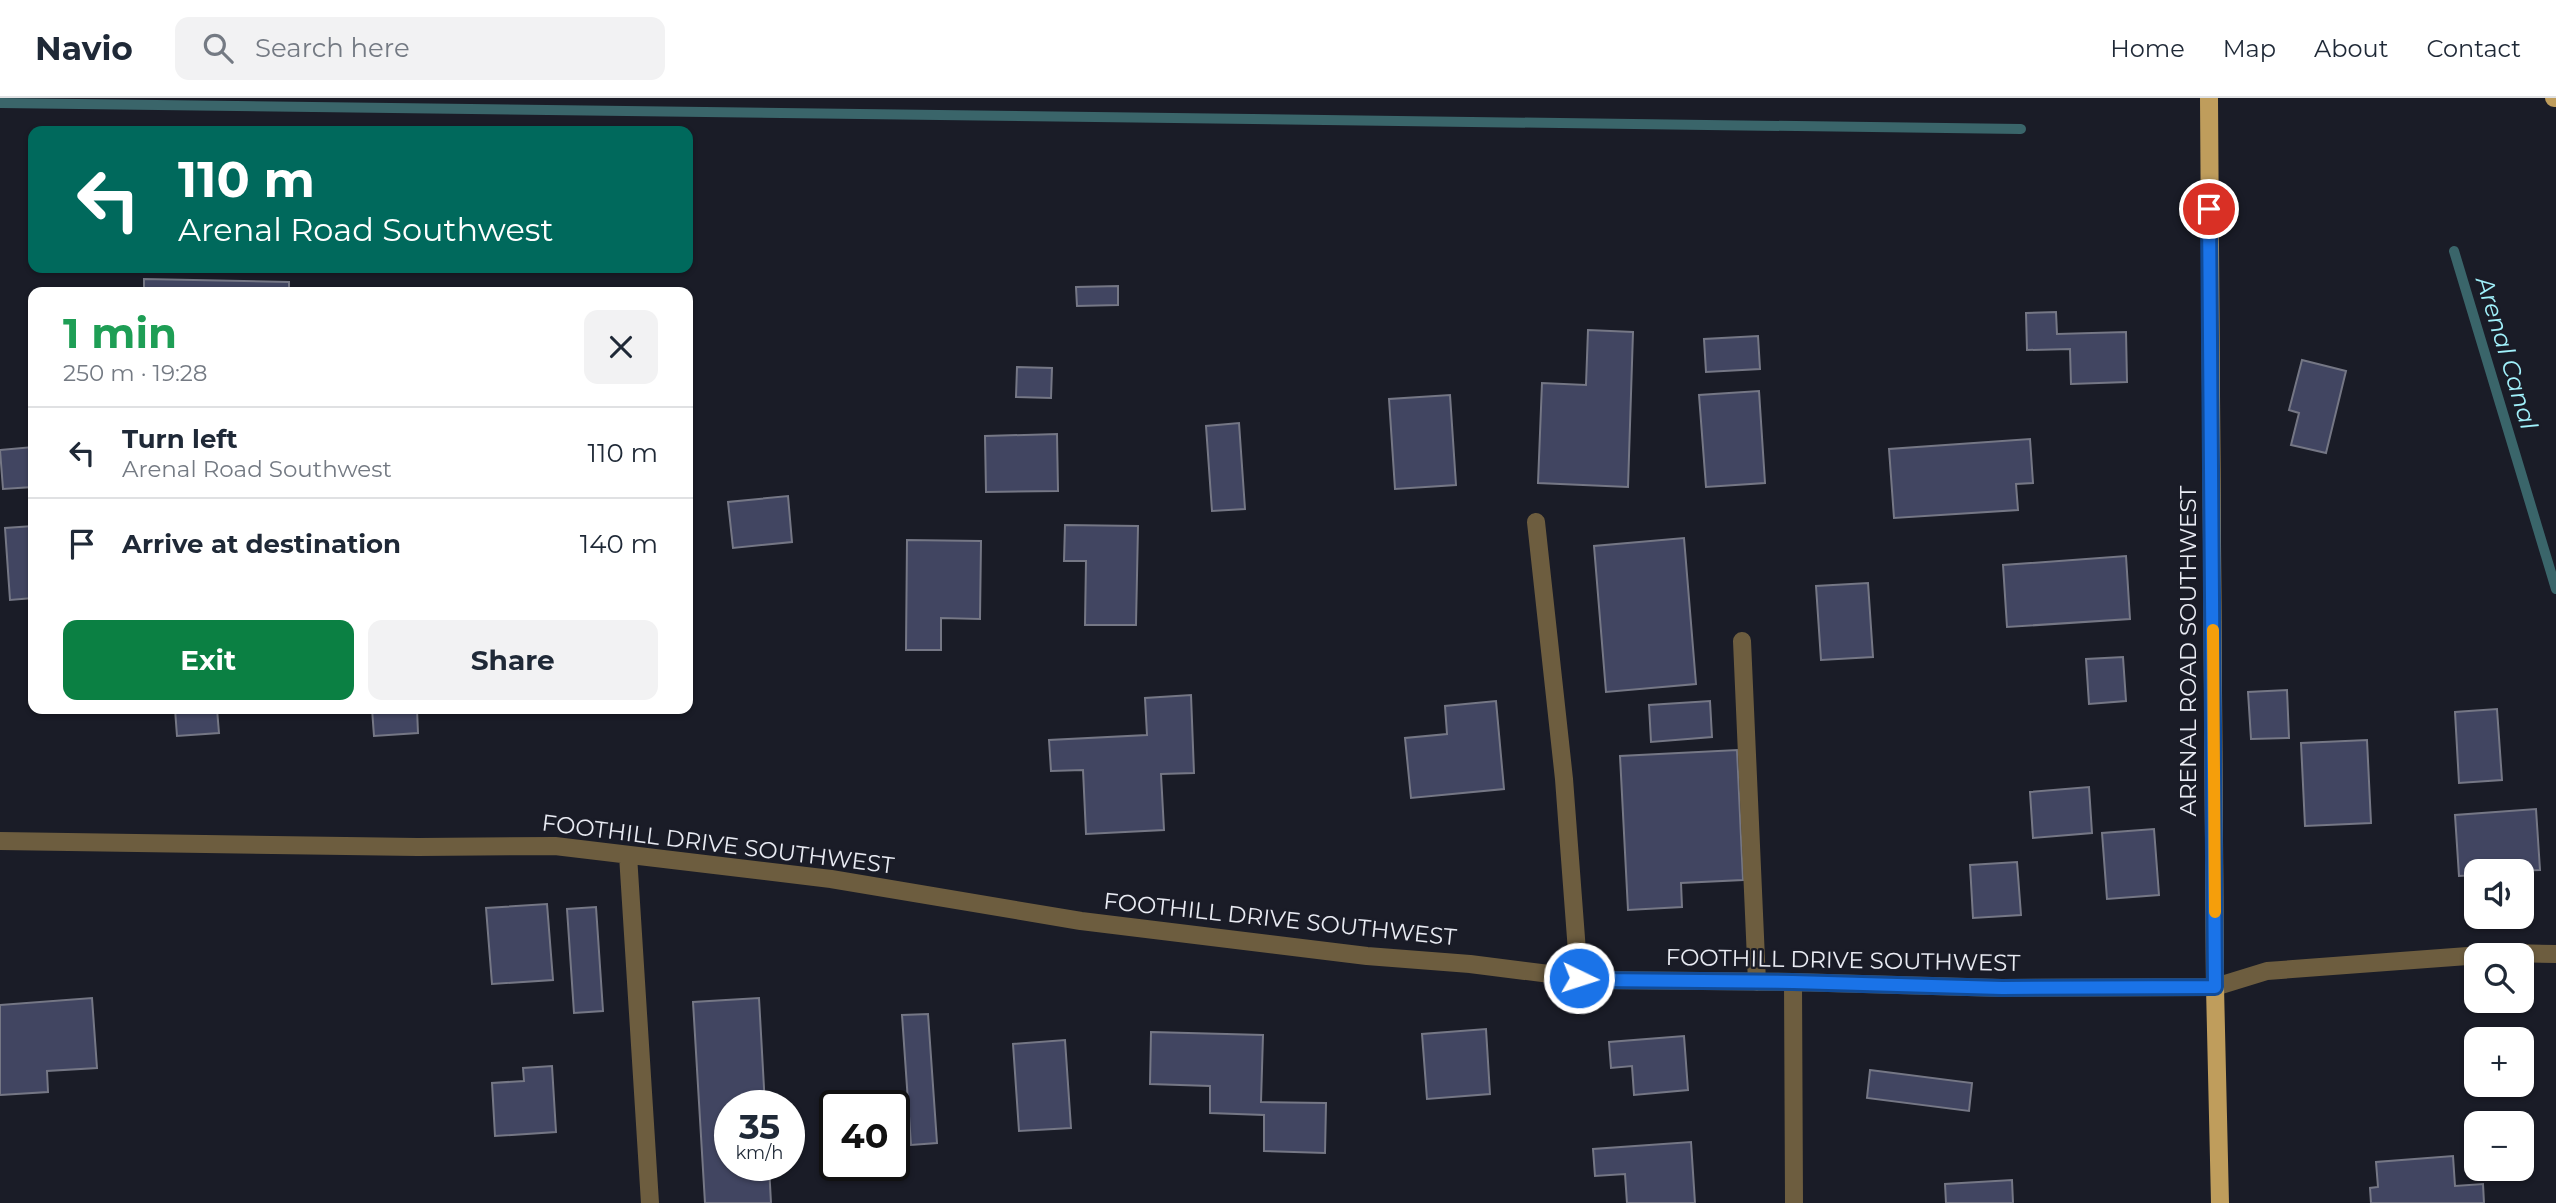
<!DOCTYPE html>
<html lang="en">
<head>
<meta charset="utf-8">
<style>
	body { margin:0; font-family:Montserrat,sans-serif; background:#f2f2f3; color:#1f2937; height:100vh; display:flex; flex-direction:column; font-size:26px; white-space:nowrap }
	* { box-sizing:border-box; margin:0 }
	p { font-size:23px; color:#747a83 }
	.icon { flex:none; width:38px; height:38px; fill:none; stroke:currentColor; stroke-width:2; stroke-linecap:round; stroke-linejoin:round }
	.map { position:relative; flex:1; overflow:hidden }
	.drawer { position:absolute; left:28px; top:189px; width:665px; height:427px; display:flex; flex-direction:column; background:#fff; border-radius:14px; box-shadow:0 2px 5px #0004 }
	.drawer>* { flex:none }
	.top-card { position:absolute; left:28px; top:28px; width:665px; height:147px; border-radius:14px; box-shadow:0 2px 5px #0004; background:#00695c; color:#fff; overflow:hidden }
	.fabs { position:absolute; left:2464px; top:761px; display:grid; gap:14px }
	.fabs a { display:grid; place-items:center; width:70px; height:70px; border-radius:14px; background:#fff; box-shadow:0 2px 5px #0004; font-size:35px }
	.speed { position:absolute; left:714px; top:992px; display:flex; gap:14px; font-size:35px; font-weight:700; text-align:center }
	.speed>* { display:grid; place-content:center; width:91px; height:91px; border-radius:50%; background:#fff; box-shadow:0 2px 5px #0004; line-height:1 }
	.speed small { font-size:18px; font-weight:400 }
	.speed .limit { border:4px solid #111; border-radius:10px; background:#fff; color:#111 }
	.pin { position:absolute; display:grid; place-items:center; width:60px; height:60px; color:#fff; margin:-30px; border:4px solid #fff; border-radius:50%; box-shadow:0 2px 7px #0007 }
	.me { position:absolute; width:77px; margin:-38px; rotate:94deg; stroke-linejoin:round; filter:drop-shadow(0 0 5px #0008) }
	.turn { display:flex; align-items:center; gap:24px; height:147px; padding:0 35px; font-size:32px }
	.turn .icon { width:91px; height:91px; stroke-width:2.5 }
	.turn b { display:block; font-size:49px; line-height:60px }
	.round { display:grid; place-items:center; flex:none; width:74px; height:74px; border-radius:14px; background:#f2f2f3 }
	.overview { display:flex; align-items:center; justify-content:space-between; height:119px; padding:0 35px }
	h1 { font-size:42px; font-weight:700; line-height:52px; color:#1e9e55 }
	.primary-button { display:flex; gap:14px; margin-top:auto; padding:14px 35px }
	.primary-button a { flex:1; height:80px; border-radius:14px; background:#0b8043; color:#fff; font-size:28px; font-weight:700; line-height:80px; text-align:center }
	.primary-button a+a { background:#f2f2f3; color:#1f2937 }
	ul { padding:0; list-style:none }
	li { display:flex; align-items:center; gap:21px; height:91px; padding:0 35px; border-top:2px solid #e0e1e3 }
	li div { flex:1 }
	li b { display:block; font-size:26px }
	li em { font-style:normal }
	header { display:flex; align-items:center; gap:42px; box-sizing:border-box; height:98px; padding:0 35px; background:#fff; border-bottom:2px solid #e0e1e3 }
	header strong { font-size:33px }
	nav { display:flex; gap:38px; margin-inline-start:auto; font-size:24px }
	.search { width:490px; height:63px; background:#f2f2f3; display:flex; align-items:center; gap:18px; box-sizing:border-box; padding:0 24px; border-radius:14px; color:#747a83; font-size:26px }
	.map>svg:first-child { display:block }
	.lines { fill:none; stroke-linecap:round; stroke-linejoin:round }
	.stream { stroke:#3a656a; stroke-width:10 }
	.building { fill:#414561; stroke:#757785; stroke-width:2 }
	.minor { stroke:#6d5d3f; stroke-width:18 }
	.major { stroke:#bf9d5c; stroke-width:18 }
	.route-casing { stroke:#114b97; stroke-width:18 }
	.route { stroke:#1a73e8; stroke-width:12 }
	.slow { stroke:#f59e0b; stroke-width:12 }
	.labels { text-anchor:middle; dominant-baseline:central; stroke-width:5; stroke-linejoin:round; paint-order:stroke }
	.street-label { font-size:23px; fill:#e9ebf3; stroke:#1a1c27 }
	.water-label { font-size:24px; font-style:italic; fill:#a1f1fb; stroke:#1a1c27 }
</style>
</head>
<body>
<header>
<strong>Navio</strong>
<div class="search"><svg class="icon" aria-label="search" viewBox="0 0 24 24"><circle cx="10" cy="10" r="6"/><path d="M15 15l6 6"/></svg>Search here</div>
<nav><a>Home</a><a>Map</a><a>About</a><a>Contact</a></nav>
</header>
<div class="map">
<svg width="2556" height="1105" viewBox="0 0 2556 1105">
	<rect width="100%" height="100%" fill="#1a1c27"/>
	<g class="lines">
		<path class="stream" d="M0 5 2021 31
			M2454 153 2556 491"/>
	</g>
	<path class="building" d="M144 181 289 184V194H144Z
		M1118 188V207L1077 208 1076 189Z
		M2056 214 2057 236 2126 234 2127 284 2071 286 2070 251 2027 252 2026 215Z
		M1588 232 1633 234 1628 389 1538 385 1542 285 1586 287Z
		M1758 238 1760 271 1706 274 1704 241Z
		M2302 262 2346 273 2326 355 2291 347 2299 315 2289 312Z
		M1017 269 1052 270 1051 300 1016 299Z
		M1759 293 1765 385 1706 389 1699 297Z
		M1450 297 1456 387 1395 391 1389 301Z
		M1239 325 1245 411 1212 413 1206 328Z
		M1057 336 1058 393 986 394 985 338Z
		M2030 341 2033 385 2016 386 2018 412 1894 420 1889 351Z
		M33 349V389L3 391 0 352Z
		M788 398 792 444 733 450 728 404Z
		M1065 427 1138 428 1136 527H1085L1086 463H1064Z
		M33 428V500L10 502 5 430Z
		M1684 440 1696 586 1606 594 1594 448Z
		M907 442 981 443 980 521 941 520V552H906Z
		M2126 458 2130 521 2007 529 2003 467Z
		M1868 485 1873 559 1821 562 1816 488Z
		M2123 559 2126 603 2089 606 2086 561Z
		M2287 592 2289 640 2251 641 2248 594Z
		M1191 597 1194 675 1161 676 1164 732 1086 736 1083 672 1051 673 1049 642 1147 637 1145 600Z
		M1496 603 1504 691 1411 700 1405 640 1447 636 1445 608Z
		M1710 603 1712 639 1651 644 1649 607Z
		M175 611H217L219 635 177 638Z
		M372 611H417L418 635 374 638Z
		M2497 611 2502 682 2459 685 2455 614Z
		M2367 642 2371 725 2305 728 2301 645Z
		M1737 652 1743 782 1681 785 1682 809 1628 812 1620 658Z
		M2089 689 2092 735 2033 740 2030 694Z
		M2536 711 2540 772 2476 774V777L2459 778 2455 717Z
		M2154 731 2159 797 2107 801 2102 735Z
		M2017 764 2021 817 1973 820 1970 767Z
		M547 806 553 882 492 886 486 810Z
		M596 809 603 913 574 915 567 811Z
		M92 900 97 970 47 973 48 994 0 997V907Z
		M759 900 765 1008H730V1068H769L771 1105H705L693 904Z
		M928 916 937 1045 911 1047 902 917Z
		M1486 931 1490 996 1427 1001 1422 936Z
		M1151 934 1263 937 1261 1004 1326 1005 1325 1055 1264 1053V1017L1210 1015V988L1150 986Z
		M1684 938 1688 992 1634 997 1632 968 1611 970 1609 944Z
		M1065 942 1071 1030 1019 1033 1013 946Z
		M552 968 556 1034 495 1038 492 985 524 983 523 970Z
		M1870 972 1972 985 1969 1013 1867 1000Z
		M1691 1044 1695 1105H1627L1625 1076 1595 1078 1593 1051Z
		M2453 1058 2455 1088 2483 1086 2484 1105H2371L2370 1090 2378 1089 2376 1064Z
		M2012 1082 2013 1105H1946L1945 1086Z"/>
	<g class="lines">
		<path class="minor" d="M1536 424 1564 681 1579 880
			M1742 543 1757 884
			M0 743 418 749 555 748 831 781 1081 823 1367 858 1470 866 1597 882 1793 884 2002 890 2215 889 2267 873 2508 855 2556 856
			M628 757 650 1105
			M1793 884 1794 1105"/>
		<path class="major" d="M2209 0 2215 889 2220 1105
			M2554 0H2556"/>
	</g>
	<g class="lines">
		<defs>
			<path id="route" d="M1579 880 1597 882 1793 884 2002 890 2215 889 2209 111"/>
		</defs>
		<use href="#route" class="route-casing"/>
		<use href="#route" class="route"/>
		<path class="slow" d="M2213 532 2215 814"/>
	</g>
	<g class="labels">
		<g class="street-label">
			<text transform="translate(2188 553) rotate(-90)">ARENAL ROAD SOUTHWEST</text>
			<text transform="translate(718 746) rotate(7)">FOOTHILL DRIVE SOUTHWEST</text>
			<text transform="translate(1280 821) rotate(6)">FOOTHILL DRIVE SOUTHWEST</text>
			<text transform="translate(1843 862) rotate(1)">FOOTHILL DRIVE SOUTHWEST</text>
		</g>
		<g class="water-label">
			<text transform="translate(2507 255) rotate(73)">Arenal Canal</text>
		</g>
	</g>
</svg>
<div class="fabs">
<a><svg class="icon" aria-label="sound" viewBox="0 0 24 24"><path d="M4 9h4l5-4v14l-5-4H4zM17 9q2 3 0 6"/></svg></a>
<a><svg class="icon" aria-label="search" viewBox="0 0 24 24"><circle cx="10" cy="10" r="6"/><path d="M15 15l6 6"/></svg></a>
<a>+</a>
<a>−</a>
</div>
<div class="speed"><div>35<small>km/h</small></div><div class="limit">40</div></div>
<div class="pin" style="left:2209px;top:111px;background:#d93025"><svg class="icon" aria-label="arrive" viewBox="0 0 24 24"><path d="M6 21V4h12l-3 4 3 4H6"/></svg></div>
<svg class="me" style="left:1579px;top:880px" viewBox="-20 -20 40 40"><circle r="17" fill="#1a73e8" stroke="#fff" stroke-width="3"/><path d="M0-11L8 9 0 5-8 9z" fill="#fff"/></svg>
<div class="top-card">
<div class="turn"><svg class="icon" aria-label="left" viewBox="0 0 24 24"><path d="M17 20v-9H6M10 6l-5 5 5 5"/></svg><div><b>110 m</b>Arenal Road Southwest</div></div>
</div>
<section class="drawer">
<div class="overview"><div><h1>1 min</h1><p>250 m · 19:28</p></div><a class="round"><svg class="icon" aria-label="close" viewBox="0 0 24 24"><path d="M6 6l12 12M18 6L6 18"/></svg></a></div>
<ul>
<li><svg class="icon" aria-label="left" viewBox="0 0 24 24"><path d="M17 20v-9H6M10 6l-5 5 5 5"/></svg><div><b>Turn left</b><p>Arenal Road Southwest</p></div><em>110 m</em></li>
<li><svg class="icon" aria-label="arrive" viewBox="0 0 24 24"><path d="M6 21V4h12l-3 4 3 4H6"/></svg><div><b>Arrive at destination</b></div><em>140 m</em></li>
</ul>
<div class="primary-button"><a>Exit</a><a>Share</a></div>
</section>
</div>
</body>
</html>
